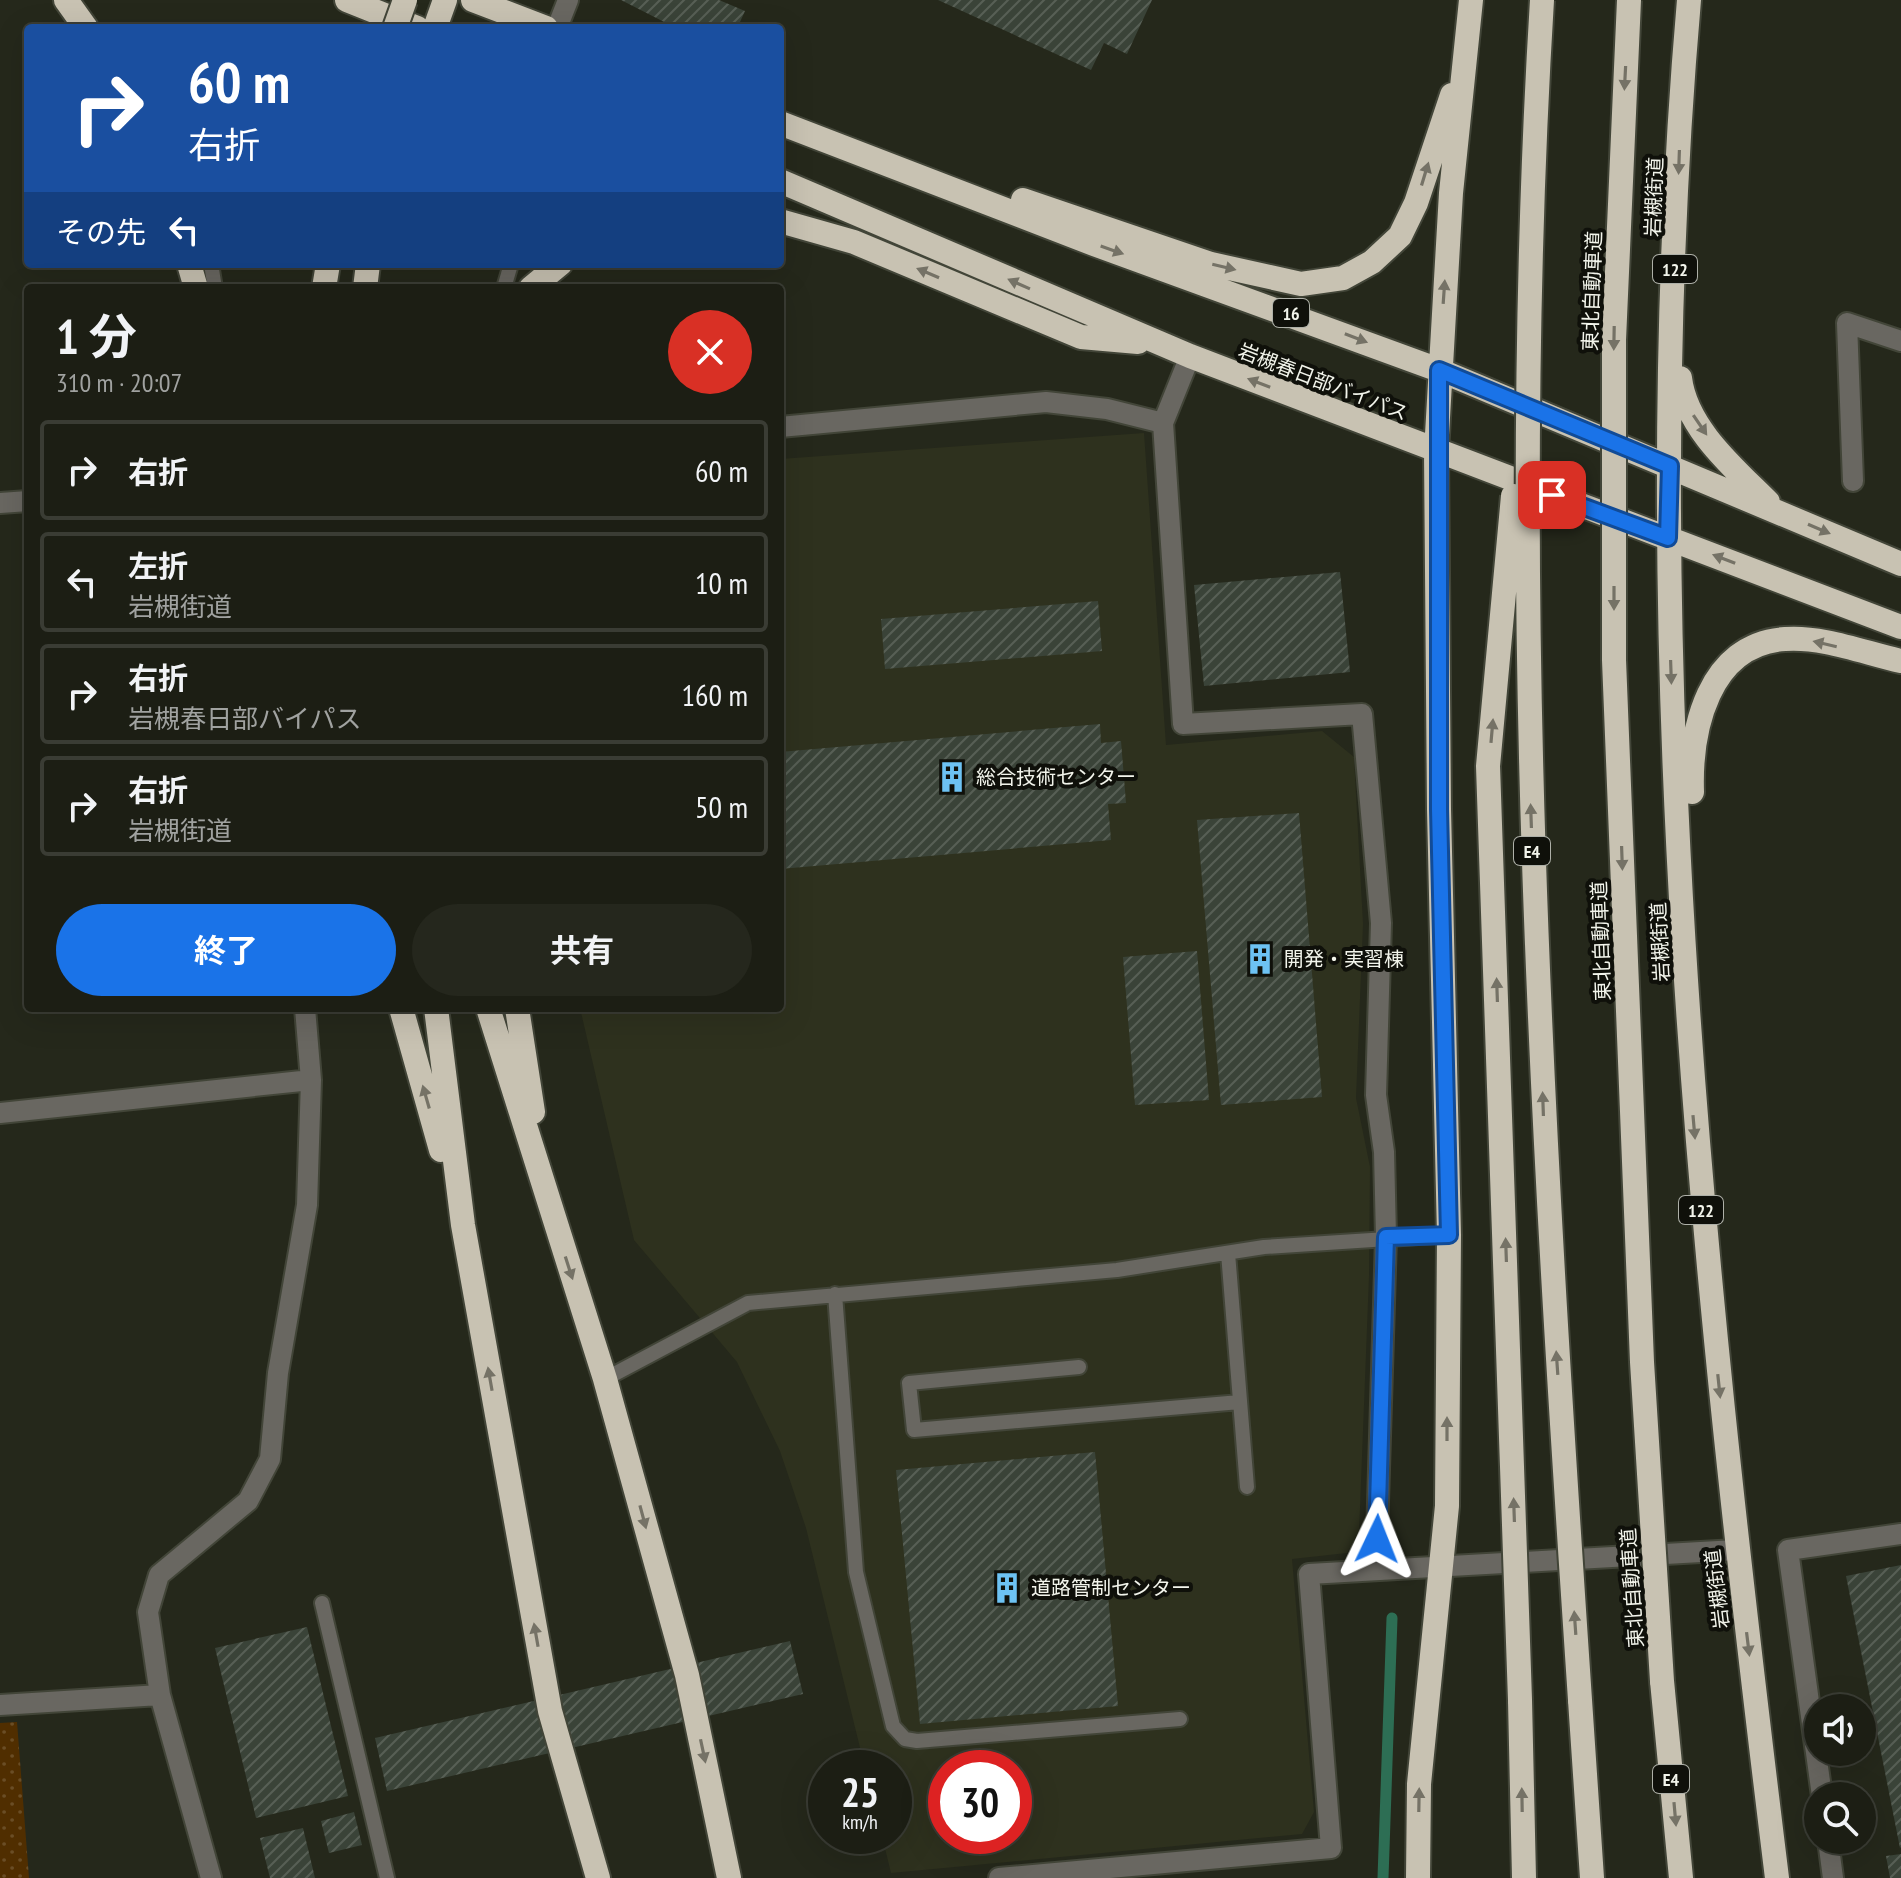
<!DOCTYPE html>
<html lang="ja">
<head>
<meta charset="utf-8">
<style>
	body { margin:0; font-family:"PT Sans Narrow","Noto Sans JP",sans-serif; background:#25271d; color:#f1f3f6; height:100vh; display:flex; flex-direction:column; font-size:30px; white-space:nowrap }
	* { box-sizing:border-box; margin:0 }
	p { font-size:26px; color:#a0a2a0 }
	.icon { flex:none; width:44px; height:44px; fill:none; stroke:currentColor; stroke-width:2; stroke-linecap:round; stroke-linejoin:round }
	.map { position:relative; flex:1; overflow:hidden }
	.panel { position:absolute; left:24px; top:284px; width:760px; height:728px; display:flex; flex-direction:column; background:#1c1e14; border-radius:8px; box-shadow:0 8px 32px #0002,0 0 0 2px #3a3c34 }
	.panel>* { flex:none }
	.top-card { position:absolute; left:24px; top:24px; width:760px; height:244px; border-radius:8px; box-shadow:0 8px 32px #0002,0 0 0 2px #3a3c34; background:#1a4fa0; color:#fff; overflow:hidden }
	.fabs { position:absolute; left:1804px; top:1694px; display:grid; gap:16px }
	.fabs a { display:grid; place-items:center; width:72px; height:72px; border-radius:50%; background:#1c1e14; box-shadow:0 8px 32px #0002,0 0 0 2px #3a3c34; font-size:40px }
	.speed { position:absolute; left:808px; top:1750px; display:flex; gap:16px; font-size:40px; font-weight:700; text-align:center }
	.speed>* { display:grid; place-content:center; width:104px; height:104px; border-radius:50%; background:#1c1e14; box-shadow:0 8px 32px #0002,0 0 0 2px #3a3c34; line-height:1 }
	.speed small { font-size:20px; font-weight:400 }
	.speed .limit { border:12px solid #d22; background:#fff; color:#111 }
	.pin { position:absolute; display:grid; place-items:center; width:68px; height:68px; color:#fff; margin:-34px; border-radius:16px; box-shadow:0 4px 12px #0006 }
	.me { position:absolute; width:88px; margin:-44px; rotate:2deg; stroke-linejoin:round; filter:drop-shadow(0 0 6px #0008) }
	.turn { display:flex; align-items:center; gap:28px; height:168px; padding:0 32px; font-size:36px }
	.turn .icon { width:104px; height:104px; stroke-width:2.5 }
	.turn b { display:block; font-size:56px; line-height:68px }
	.then { display:flex; align-items:center; height:76px; padding:0 32px; background:#0003; gap:16px; font-size:30px }
	.round { display:grid; place-items:center; flex:none; width:84px; height:84px; border-radius:42px; background:#25271d }
	.overview { display:flex; align-items:center; justify-content:space-between; height:136px; padding:0 32px }
	h1 { font-size:48px; font-weight:700; line-height:60px }
	.action { display:flex; gap:16px; margin-top:auto; padding:16px 32px }
	.action a { flex:1; height:92px; border-radius:48px; background:#1a73e8; color:#fff; font-size:32px; font-weight:700; line-height:92px; text-align:center }
	.action a+a { background:#25271d; color:#f1f3f6 }
	ul { padding:0; list-style:none }
	li { display:flex; align-items:center; gap:24px; height:100px; margin:0 16px 12px; padding:0 16px; border:4px solid #3a3c34; border-radius:8px }
	li div { flex:1 }
	li b { display:block; font-size:30px }
	li em { font-style:normal }
	.map>svg:first-child { display:block }
	.built { fill:#2e311e; fill-rule:evenodd }
	.grass { fill:url(#grass-dots) }
	.lines { fill:none; stroke-linecap:round; stroke-linejoin:round }
	.stream { stroke:#2d6e54; stroke-width:11 }
	.building { fill:url(#building-hatch) }
	.lane-casing { stroke:#424538; stroke-width:18 }
	.street-casing { stroke:#424538; stroke-width:24 }
	.highway-casing { stroke:#424538; stroke-width:28 }
	.lane { stroke:#696761; stroke-width:14 }
	.street { stroke:#696761; stroke-width:20 }
	.highway { stroke:#c8c2b2; stroke-width:24 }
	.highway-bridge-casing { stroke:#424538; stroke-width:28; stroke-linecap:butt }
	.highway-bridge { stroke:#c8c2b2; stroke-width:24 }
	.oneway { fill:#757266 }
	.route-casing { stroke:#114b97; stroke-width:20 }
	.route { stroke:#1a73e8; stroke-width:14 }
	.labels { text-anchor:middle; dominant-baseline:central; stroke-width:8; stroke-linejoin:round; paint-order:stroke }
	.shield { fill:#0f100a; stroke:#aeb0a8; stroke-width:2 }
	.shield-label { font-size:18px; font-weight:bold; fill:#f2f4eb }
	.street-label { font-size:20px; fill:#f2f4eb; stroke:#0f100a }
	.poi-label { font-size:20px; fill:#f2f4eb; stroke:#0f100a; text-anchor:start }
</style>
</head>
<body>
<div class="map">
<svg width="1901" height="1878" viewBox="0 0 1901 1878">
	<defs>
		<pattern id="grass-dots" width="8" height="8" patternUnits="userSpaceOnUse" patternTransform="scale(2)"><rect width="8" height="8" fill="#502e00"/><path d="M2 2h.1M6 6h.1" fill="none" stroke="#6a4d25" stroke-width="1.8" stroke-linecap="round"/></pattern>
		<pattern id="building-hatch" width="6" height="6" patternUnits="userSpaceOnUse" patternTransform="scale(2)"><rect width="6" height="6" fill="#3a4338"/><path d="M-1 1l2-2M0 6l6-6M5 7l2-2" fill="none" stroke="#575f55"/></pattern>
	</defs>
	<rect width="100%" height="100%" fill="#25281b"/>
	<path class="built" d="M1144 433 1166 745 1322 731 1354 757 1363 924 1356 1098 1370 1167 1369 1276 1359 1534 1347 1553 1292 1559 1314 1812 1302 1834 891 1873 882 1836H894V1768H865L806 1528 780 1451 737 1362 634 1240 580 1008H780V459ZM946 1768H1014V1836H946Z"/>
	<path class="grass" d="M17 1722 29 1878H0V1723Z"/>
	<g class="lines">
		<path class="stream" d="M1383 1878 1392 1618"/>
	</g>
	<path class="building" d="M621 0H719L745 11 740 22 748 28H676Z
		M938 0H1152L1127 54 1104 43 1091 70Z
		M1340 572 1350 672 1204 686 1194 585Z
		M1098 601 1102 651 885 669 881 619Z
		M1100 724 1101 743 1121 741 1126 803 1108 804 1111 840 780 869V752Z
		M1299 813 1322 1097 1221 1105 1197 820Z
		M1197 951 1209 1100 1135 1105 1123 957Z
		M1095 1452 1118 1706 920 1724 896 1470Z
		M1901 1565V1847L1900 1848 1846 1576Z
		M307 1627 348 1796 256 1818 215 1648Z
		M790 1641 803 1694 387 1791 375 1738Z
		M354 1812 362 1845 329 1853 321 1821Z
		M303 1828 315 1878H270L260 1838Z
		M1901 1854V1878H1890L1886 1856Z"/>
	<g class="lines">
		<defs>
			<path id="lane" d="M211 264 215 288
				M504 288 511 264
				M1228 1253 1247 1487
				M835 1294 856 1572 893 1726 905 1739 917 1741 1180 1719
				M1079 1367 909 1383 914 1430 1240 1402
				M605 1379 748 1303 1117 1270 1264 1247 1449 1235
				M322 1603 387 1878"/>
			<path id="street" d="M557 28 568 0
				M1190 356 1163 423 1183 724 1362 714 1381 923 1376 1095 1384 1152 1386 1237 1376 1569
				M780 427 1046 402 1107 409 1163 423
				M1853 481 1847 323 1901 341
				M0 503 28 501
				M0 1113 311 1080
				M0 1705 160 1695
				M1822 1796 1788 1550 1901 1534
				M1828 1840 1833 1878
				M211 1878 160 1695 148 1612 159 1575 248 1501 270 1459 278 1373 307 1205 311 1080 305 1008
				M999 1878 1331 1848 1309 1574 1736 1550"/>
			<path id="highway" d="M66 0 86 28
				M347 0 417 28
				M473 0 546 28
				M1689 0C1634 629 1700 1254 1777 1878
				M435 28 445 0
				M780 123 1094 244 1439 370 1901 564
				M780 181 1190 356 1901 627
				M1023 200 1211 264 1301 284 1343 278 1372 262 1400 236 1416 203 1452 95
				M780 221 854 242 1081 337 1138 342
				M189 264 196 288
				M324 288 328 264
				M365 288 368 264
				M531 288 560 264
				M1680 378C1686 428 1734 468 1768 502
				M1692 792C1690 730 1708 644 1785 639 1822 636 1865 653 1901 661
				M401 1008 441 1150
				M436 1008 463 1225 550 1711 598 1878
				M488 1008 605 1379 687 1675 729 1878
				M517 1008 533 1112
				M1662 1681 1681 1878
				M1520 1700 1524 1878
				M1580 1700 1592 1878
				M1418 1878 1419 1784 1447 1506 1449 1235 1439 809 1436 452 1451 193 1471 0"/>
		</defs>
		<use href="#lane" class="lane-casing"/>
		<use href="#street" class="street-casing"/>
		<use href="#highway" class="highway-casing"/>
		<use href="#lane" class="lane"/>
		<use href="#street" class="street"/>
		<use href="#highway" class="highway"/>
		<defs>
			<path id="highway-bridge" d="M1542 0C1507 567 1542 1134 1580 1700
				M1629 0 1614 340V660L1642 1362 1662 1681
				M395 28 405 0
				M1513 496 1488 766 1520 1700"/>
		</defs>
		<use href="#highway-bridge" class="highway-bridge-casing"/>
		<use href="#highway-bridge" class="highway-bridge"/>
	</g>
	<defs><path id="oneway-solid" d="M-6-.8H1V-3.2L6.5 0L1 3.2V.8H-6Z" transform="scale(2)"/></defs>
	<g class="oneway">
		<use href="#oneway-solid" transform="translate(1625 78) rotate(93)"/>
		<use href="#oneway-solid" transform="translate(1679 162) rotate(92)"/>
		<use href="#oneway-solid" transform="translate(1425 174) rotate(-73)"/>
		<use href="#oneway-solid" transform="translate(1112 250) rotate(19)"/>
		<use href="#oneway-solid" transform="translate(1224 267) rotate(13)"/>
		<use href="#oneway-solid" transform="translate(928 273) rotate(-157)"/>
		<use href="#oneway-solid" transform="translate(1019 284) rotate(-156)"/>
		<use href="#oneway-solid" transform="translate(1444 292) rotate(-86)"/>
		<use href="#oneway-solid" transform="translate(1356 338) rotate(21)"/>
		<use href="#oneway-solid" transform="translate(1614 338) rotate(91)"/>
		<use href="#oneway-solid" transform="translate(1259 383) rotate(-159)"/>
		<use href="#oneway-solid" transform="translate(1700 425) rotate(56)"/>
		<use href="#oneway-solid" transform="translate(1819 529) rotate(23)"/>
		<use href="#oneway-solid" transform="translate(1724 559) rotate(-159)"/>
		<use href="#oneway-solid" transform="translate(1614 598) rotate(90)"/>
		<use href="#oneway-solid" transform="translate(1825 644) rotate(-167)"/>
		<use href="#oneway-solid" transform="translate(1671 672) rotate(88)"/>
		<use href="#oneway-solid" transform="translate(1492 731) rotate(-85)"/>
		<use href="#oneway-solid" transform="translate(1531 816) rotate(-92)"/>
		<use href="#oneway-solid" transform="translate(1622 858) rotate(88)"/>
		<use href="#oneway-solid" transform="translate(1497 990) rotate(-92)"/>
		<use href="#oneway-solid" transform="translate(426 1097) rotate(-106)"/>
		<use href="#oneway-solid" transform="translate(1543 1104) rotate(-92)"/>
		<use href="#oneway-solid" transform="translate(1694 1127) rotate(85)"/>
		<use href="#oneway-solid" transform="translate(1506 1250) rotate(-92)"/>
		<use href="#oneway-solid" transform="translate(569 1268) rotate(72)"/>
		<use href="#oneway-solid" transform="translate(1557 1363) rotate(-94)"/>
		<use href="#oneway-solid" transform="translate(490 1379) rotate(-100)"/>
		<use href="#oneway-solid" transform="translate(1719 1386) rotate(84)"/>
		<use href="#oneway-solid" transform="translate(1447 1429) rotate(-90)"/>
		<use href="#oneway-solid" transform="translate(1514 1510) rotate(-92)"/>
		<use href="#oneway-solid" transform="translate(643 1517) rotate(75)"/>
		<use href="#oneway-solid" transform="translate(1575 1623) rotate(-94)"/>
		<use href="#oneway-solid" transform="translate(536 1635) rotate(-100)"/>
		<use href="#oneway-solid" transform="translate(1748 1644) rotate(83)"/>
		<use href="#oneway-solid" transform="translate(703 1751) rotate(78)"/>
		<use href="#oneway-solid" transform="translate(1419 1800) rotate(-89)"/>
		<use href="#oneway-solid" transform="translate(1522 1800) rotate(-91)"/>
		<use href="#oneway-solid" transform="translate(1675 1814) rotate(85)"/>
	</g>
	<g class="lines">
		<defs>
			<path id="route" d="M1377 1539 1386 1237 1449 1235 1439 809V370L1670 466 1668 538 1552 495"/>
		</defs>
		<use href="#route" class="route-casing"/>
		<use href="#route" class="route"/>
	</g>
	<defs>
		<symbol id="building-bare" viewBox="-9 -9 18 18"><path d="M-4-6H4V6H1V3H-1V6H-4ZM-2.5-4.3h1.7v1.8h-1.7ZM.8-4.3h1.7v1.8H.8ZM-2.5-1h1.7V.8h-1.7ZM.8-1h1.7V.8H.8Z" fill="#6dc2f3" stroke="#0f100a" stroke-width="2.5" paint-order="stroke"/></symbol>
	</defs>
	<g fill-rule="evenodd">
		<use href="#building-bare" x="930" y="755" width="44" height="44"/>
		<use href="#building-bare" x="1238" y="937" width="44" height="44"/>
		<use href="#building-bare" x="985" y="1566" width="44" height="44"/>
	</g>
	<g class="labels">
		<g class="shield">
			<rect x="1653" y="255" width="44" height="28" rx="6"/>
			<rect x="1273" y="299" width="36" height="28" rx="6"/>
			<rect x="1514" y="837" width="36" height="28" rx="6"/>
			<rect x="1679" y="1196" width="44" height="28" rx="6"/>
			<rect x="1653" y="1765" width="36" height="28" rx="6"/>
		</g>
		<g class="shield-label">
			<text x="1675" y="269">122</text>
			<text x="1291" y="313">16</text>
			<text x="1532" y="851">E4</text>
			<text x="1701" y="1210">122</text>
			<text x="1671" y="1779">E4</text>
		</g>
		<g class="street-label">
			<text transform="translate(1654 197) rotate(-88)">岩槻街道</text>
			<text transform="translate(1592 291) rotate(-88)">東北自動車道</text>
			<text transform="translate(1323 382) rotate(21)">岩槻春日部バイパス</text>
			<text transform="translate(1601 941) rotate(-92)">東北自動車道</text>
			<text transform="translate(1660 942) rotate(-93)">岩槻街道</text>
			<text transform="translate(1632 1588) rotate(-94)">東北自動車道</text>
			<text transform="translate(1717 1589) rotate(-97)">岩槻街道</text>
		</g>
		<g class="poi-label">
			<text x="976" y="777">総合技術センター</text>
			<text x="1284" y="959">開発・実習棟</text>
			<text x="1031" y="1588">道路管制センター</text>
		</g>
	</g>
</svg>
<div class="fabs">
<a><svg class="icon" aria-label="sound" viewBox="0 0 24 24"><path d="M4 9h4l5-4v14l-5-4H4zM17 9q2 3 0 6"/></svg></a>
<a><svg class="icon" aria-label="search" viewBox="0 0 24 24"><circle cx="10" cy="10" r="6"/><path d="M15 15l6 6"/></svg></a>
</div>
<div class="speed"><div>25<small>km/h</small></div><div class="limit">30</div></div>
<div class="pin" style="left:1552px;top:495px;background:#d93025"><svg class="icon" aria-label="arrive" viewBox="0 0 24 24"><path d="M6 21V4h12l-3 4 3 4H6"/></svg></div>
<svg class="me" style="left:1377px;top:1539px" viewBox="-20 -20 40 40"><path d="M0-17L14 15 0 8-14 15z" fill="#1a73e8" stroke="#fff" stroke-width="4"/></svg>
<div class="top-card">
<div class="turn"><svg class="icon" aria-label="right" viewBox="0 0 24 24"><path d="M7 20v-9h11M14 6l5 5-5 5"/></svg><div><b>60 m</b>右折</div></div>
<div class="then">その先<svg class="icon" aria-label="left" viewBox="0 0 24 24"><path d="M17 20v-9H6M10 6l-5 5 5 5"/></svg></div>
</div>
<section class="panel">
<div class="overview"><div><h1>1 分</h1><p>310 m · 20:07</p></div><a class="round" style="background:#d93025;color:#fff"><svg class="icon" aria-label="close" viewBox="0 0 24 24"><path d="M6 6l12 12M18 6L6 18"/></svg></a></div>
<ul>
<li><svg class="icon" aria-label="right" viewBox="0 0 24 24"><path d="M7 20v-9h11M14 6l5 5-5 5"/></svg><div><b>右折</b></div><em>60 m</em></li>
<li><svg class="icon" aria-label="left" viewBox="0 0 24 24"><path d="M17 20v-9H6M10 6l-5 5 5 5"/></svg><div><b>左折</b><p>岩槻街道</p></div><em>10 m</em></li>
<li><svg class="icon" aria-label="right" viewBox="0 0 24 24"><path d="M7 20v-9h11M14 6l5 5-5 5"/></svg><div><b>右折</b><p>岩槻春日部バイパス</p></div><em>160 m</em></li>
<li><svg class="icon" aria-label="right" viewBox="0 0 24 24"><path d="M7 20v-9h11M14 6l5 5-5 5"/></svg><div><b>右折</b><p>岩槻街道</p></div><em>50 m</em></li>
</ul>
<div class="action"><a>終了</a><a>共有</a></div>
</section>
</div>
</body>
</html>
